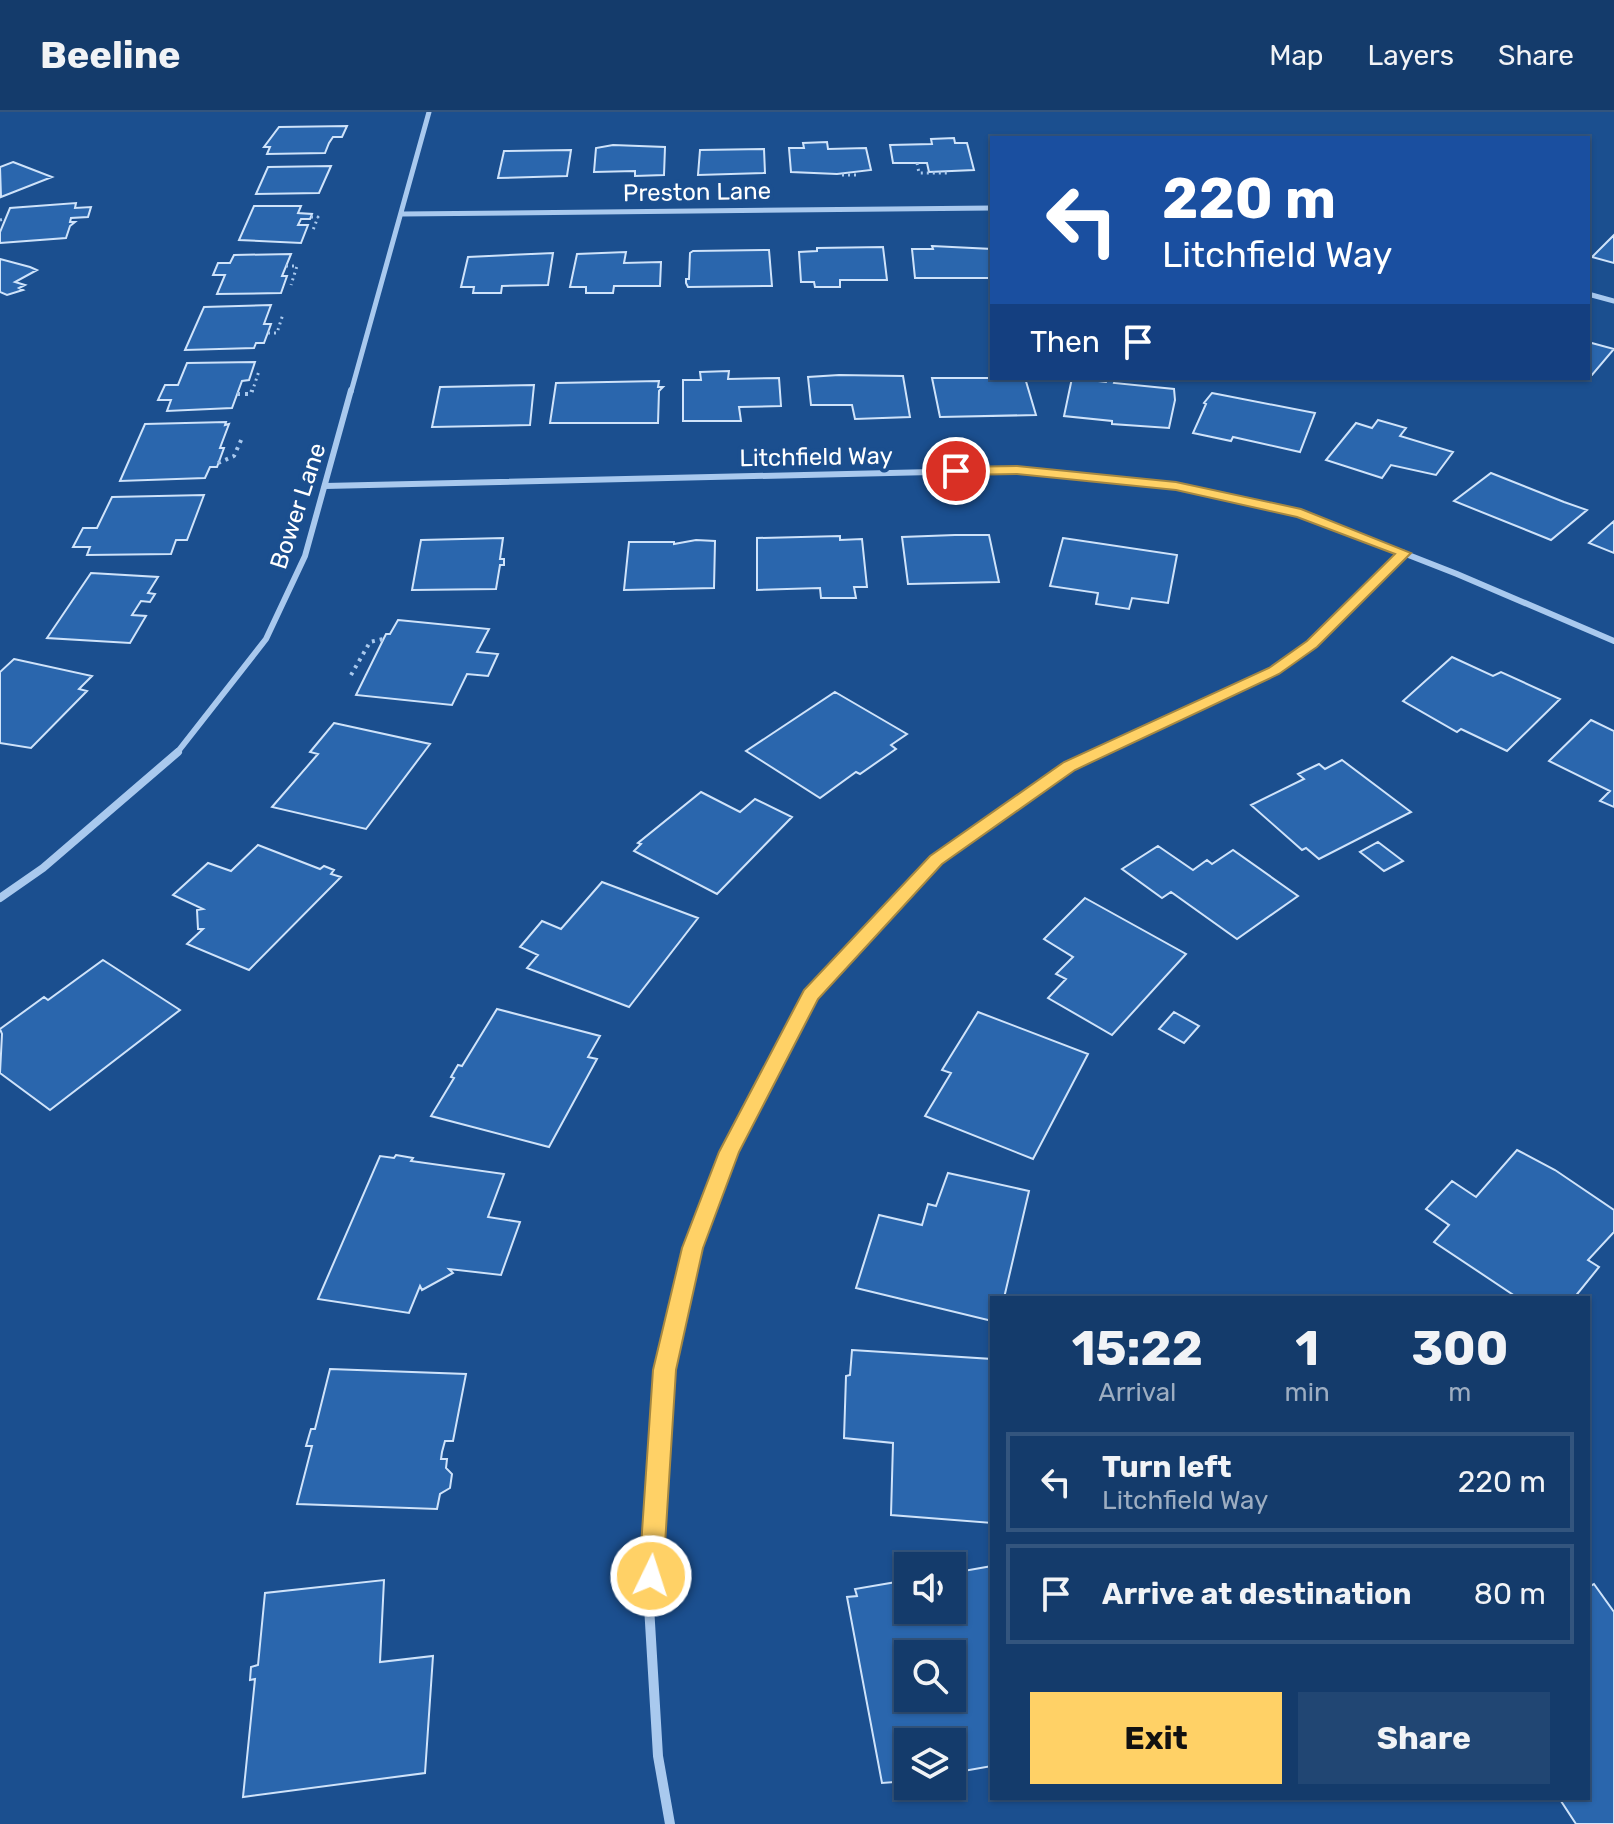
<!DOCTYPE html>
<html lang="en">
<head>
<meta charset="utf-8">
<style>
	body { margin:0; font-family:Rubik,sans-serif; background:#214673; color:#f1f3f6; height:100vh; display:flex; flex-direction:column; font-size:30px; white-space:nowrap }
	* { box-sizing:border-box; margin:0 }
	p { font-size:26px; color:#9dadc1 }
	.icon { flex:none; width:44px; height:44px; fill:none; stroke:currentColor; stroke-width:2; stroke-linecap:round; stroke-linejoin:round }
	.map { position:relative; flex:1; overflow:hidden }
	.sheet { position:absolute; left:990px; top:1184px; width:600px; height:504px; display:flex; flex-direction:column; background:#143b6b; border-radius:0px; box-shadow:0 2px 6px #0004,0 0 0 2px #33557e }
	.sheet>* { flex:none }
	.hud { position:absolute; left:990px; top:24px; width:600px; height:244px; border-radius:0px; box-shadow:0 2px 6px #0004,0 0 0 2px #33557e; background:#1a4fa0; color:#fff; overflow:hidden }
	.fabs { position:absolute; left:894px; top:1440px; display:grid; gap:16px }
	.fabs a { display:grid; place-items:center; width:72px; height:72px; border-radius:0px; background:#143b6b; box-shadow:0 2px 6px #0004,0 0 0 2px #33557e; font-size:40px }
	.pin { position:absolute; display:grid; place-items:center; width:68px; height:68px; color:#fff; margin:-34px; border:4px solid #fff; border-radius:50%; box-shadow:0 2px 8px #0007 }
	.me { position:absolute; width:88px; margin:-44px; rotate:4deg; stroke-linejoin:round; filter:drop-shadow(0 0 6px #0008) }
	.turn { display:flex; align-items:center; gap:28px; height:168px; padding:0 40px; font-size:36px }
	.turn .icon { width:104px; height:104px; stroke-width:2.5 }
	.turn b { display:block; font-size:56px; line-height:68px }
	.then { display:flex; align-items:center; height:76px; padding:0 40px; background:#0003; gap:16px; font-size:30px }
	.eta { display:flex; justify-content:space-evenly; align-items:center; height:136px; text-align:center }
	.eta b { font-size:48px; font-weight:700; line-height:56px }
	.action { display:flex; gap:16px; margin-top:auto; padding:16px 40px }
	.action a { flex:1; height:92px; border-radius:0px; background:#ffd166; color:#111; font-size:32px; font-weight:700; line-height:92px; text-align:center }
	.action a+a { background:#214673; color:#f1f3f6 }
	ul { padding:0; list-style:none }
	li { display:flex; align-items:center; gap:24px; height:100px; margin:0 16px 12px; padding:0 24px; border:4px solid #33557e; border-radius:0px }
	li div { flex:1 }
	li b { display:block; font-size:30px }
	li em { font-style:normal }
	header { display:flex; align-items:center; gap:48px; box-sizing:border-box; height:112px; padding:0 40px; background:#143b6b; border-bottom:2px solid #33557e }
	header strong { font-size:38px }
	nav { display:flex; gap:44px; margin-inline-start:auto; font-size:28px }
	.map>svg:first-child { display:block }
	.building { fill:#2a66ad; stroke:#cfe3fa; stroke-width:2; fill-rule:evenodd }
	.lines { fill:none; stroke-linecap:round; stroke-linejoin:round }
	.path-far1 { stroke:#a9c9ee; stroke-width:3; stroke-dasharray:2 4; stroke-linecap:butt }
	.path { stroke:#a9c9ee; stroke-width:4; stroke-dasharray:3 5; stroke-linecap:butt }
	.minor-far3 { stroke:#a9c9ee; stroke-width:5 }
	.minor-far2 { stroke:#a9c9ee; stroke-width:6 }
	.minor-far1 { stroke:#a9c9ee; stroke-width:8 }
	.minor { stroke:#a9c9ee; stroke-width:10 }
	.route { fill:#ffd166; stroke:#a68842; stroke-width:2 }
	.labels { text-anchor:middle; dominant-baseline:central; stroke-width:8; stroke-linejoin:round; paint-order:stroke }
	.far-street-label { font-size:24px; fill:#fff; stroke:#1b4f8f }
</style>
</head>
<body>
<header>
<strong>Beeline</strong>
<nav><a>Map</a><a>Layers</a><a>Share</a></nav>
</header>
<div class="map">
<svg width="1614" height="1712" viewBox="0 0 1614 1712">
	<rect width="100%" height="100%" fill="#1b4f8f"/>
	<path class="building" d="M347 14 342 25H333L329 31 325 41 267 42 270 35H264L279 15Z
		M954 26 955 31H967L974 58 929 60 927 51H893L890 33 932 32 931 27Z
		M827 30 828 37 866 36 871 58 837 62 791 60 789 36H804L803 31Z
		M613 33 665 35 664 63 635 64V59L594 60 596 36Z
		M764 37 765 61 698 63 700 38Z
		M571 38 567 64 498 66 504 39Z
		M13 50 52 65 1 85 0 55Z
		M331 54 319 81 256 82 268 55Z
		M76 91 75 96 91 95 88 105 71 106 70 110H75L70 114 66 126 0 131V120L10 96Z
		M254 94H301L298 101 312 102 310 107H301L298 113H308L301 131 239 128Z
		M1614 123V151L1592 145Z
		M932 134 992 137V166H915L912 137H933Z
		M883 135 887 168H840V175H815L814 170H801L799 140 817 139V136Z
		M769 138 772 174 688 175 686 171V167H689L690 141 693 139Z
		M626 140 624 151 661 150 660 174H614L613 181H586V175H570L577 142Z
		M553 141 548 173 502 174 501 181H473L474 175H461L468 145Z
		M291 142 282 164H287L281 181 217 182 225 163H213L218 151H230L234 143Z
		M0 147 30 155 37 158 15 170 25 173 19 176 23 178 7 183 0 180Z
		M271 193 264 212H271L264 231H256L254 236 185 238 204 195Z
		M1588 230 1614 237 1592 263 1588 262Z
		M255 250 249 268 242 269 232 296 167 299 171 288H158L165 273H178L187 251Z
		M729 259 728 267 779 266 781 294 739 295 741 309H683V268H701L700 260Z
		M839 263 903 264 910 305 855 307 852 293H811L808 265Z
		M932 266H1025L1036 303 940 305Z
		M1072 266 1106 270 1107 267 1115 268 1114 271 1174 277 1175 288 1169 316 1112 312V309L1064 304Z
		M659 269 658 275H663L659 279 658 311H550L556 271Z
		M534 273 530 313 432 315 440 275Z
		M1212 281 1315 301 1300 340 1233 325 1231 329 1193 321 1206 292 1204 291Z
		M1378 308 1406 316 1400 324 1453 340 1436 363 1391 353 1382 366 1326 348 1356 311 1372 316Z
		M226 310 225 313 229 312 220 336H224L217 355H210L205 366 120 369 145 312Z
		M1491 361 1564 390 1587 398 1551 428 1454 389Z
		M204 383 187 428H176L171 442 87 443 90 435H73L83 416H97L112 385Z
		M1614 409V441L1589 431Z
		M955 423H989L999 470 908 472 902 425Z
		M840 424V428L862 427 867 475H854L856 486H821L820 476 757 478V426Z
		M503 426 500 447H504V453H500L496 477 412 478 421 428Z
		M1063 426 1177 443 1168 491 1132 486 1129 497 1096 492 1098 481 1050 474Z
		M696 428 715 429 714 476 624 478 629 430H674V432Z
		M91 461 158 465 148 481 155 482 150 490 141 489 132 503 146 504 130 531 47 526Z
		M398 508 489 517 477 540 498 542 488 564 467 562 452 593 356 583 386 522H390Z
		M1452 545 1493 564 1501 560 1560 587 1507 639 1461 617 1457 620 1403 589Z
		M14 547 92 564 79 577 87 579 31 636 0 631V560Z
		M835 580 907 622 891 633 896 637 860 662 856 660 820 686 746 639Z
		M1591 608 1614 619V695L1600 689 1610 679 1549 649Z
		M334 611 430 632 366 717 272 695 318 642 310 640Z
		M1342 648 1411 700 1319 747 1306 736 1302 738 1251 693 1304 667 1298 662 1319 652 1325 657Z
		M701 680 740 700 755 687 792 705 717 782 634 739 641 732 638 731Z
		M1378 730 1403 749 1384 759 1360 740Z
		M258 733 320 757 324 754 334 758 331 762 341 765 249 858 187 832 203 817H198L197 798 203 797 173 783 208 751 231 759Z
		M1158 734 1193 758 1207 748 1212 752 1233 738 1298 784 1237 827 1171 780 1162 786 1122 757Z
		M602 770 698 806 629 895 527 856 538 843 520 835 542 809 561 817Z
		M1085 786 1186 842 1112 923 1048 886 1066 867 1056 862 1073 845 1044 827Z
		M103 848 180 898 50 998 0 961 2 922 0 917 44 885 48 888Z
		M497 897 600 924 588 945 597 947 549 1035 431 1004 454 966 451 965 458 953 462 954Z
		M978 900 1088 942 1033 1047 925 1004 951 961 942 958Z
		M1174 900 1199 914 1184 931 1159 917Z
		M1517 1038 1555 1058 1614 1098V1120L1588 1148 1599 1155 1574 1186H1518L1434 1130 1449 1113 1426 1097 1452 1069 1476 1085Z
		M396 1043 413 1046 411 1049 504 1062 488 1105 520 1110 501 1163 449 1157 453 1161 422 1178 420 1174 409 1201 318 1187 380 1044 394 1046Z
		M948 1061 1029 1079 1004 1186H992V1209L856 1176 879 1103 922 1113 928 1092 936 1094Z
		M852 1238 992 1247V1411L891 1403 893 1331 844 1326 846 1264 850 1263Z
		M330 1257 466 1262 453 1329H445L442 1340 441 1347H447L446 1356 452 1362 450 1376 440 1382 437 1397 297 1392 312 1334H306L311 1317H315Z
		M992 1454V1654L952 1661V1630H908V1669L882 1671 847 1485 857 1484 855 1477 908 1468V1498H952V1461ZM908 1542H952V1586H908Z
		M384 1468 380 1550 433 1544 425 1661 243 1685 255 1567 250 1568 251 1555 258 1553 265 1481Z
		M1594 1472 1614 1500V1712H1576L1559 1686H1588V1475Z"/>
	<g class="lines">
		<path class="path-far1" d="M917 51 919 61H948
			M842 63H856
			M311 105H318L313 118
			M0 108 4 107
			M286 154H297L291 173
			M268 221H277L283 202
			M252 280 259 259"/>
		<path class="path" d="M237 282H251L252 278
			M218 351 234 344 242 326
			M351 563 370 530 383 527"/>
		<path class="minor-far3" d="M402 102 992 96
			M1588 182 1614 189
			M351 280 429 0"/>
		<path class="minor-far2" d="M325 374 1017 358 1176 374 1301 401 1457 462 1614 529
			M176 642 266 527 305 444 351 278
			M1096 642 1274 559 1312 532 1404 441"/>
		<path class="minor-far1" d="M0 786 43 756 178 640
			M702 1109 729 1040 811 882 936 748 1070 654 1101 640"/>
		<path class="minor" d="M670 1712 658 1644 649 1494 664 1258 692 1136 703 1107"/>
	</g>
	<path class="route" d="M1017 354 1176 370 1301 397 1411 441 1317 535 1279 562 1075 658 942 752 818 887 739 1040 703 1136 676 1258 663 1464 659 1472 651 1476 642 1472 639 1464 653 1258 682 1136 719 1040 804 878 930 744 1064 650 1269 556 1307 529 1395 442 1297 405 1176 378 1017 362 956 363 949 359 956 355Z"/>
	<g class="labels">
		<g class="far-street-label">
			<text transform="translate(697 80) rotate(-1)">Preston Lane</text>
			<text transform="translate(816 345) rotate(-1)">Litchfield Way</text>
			<text transform="translate(298 394) rotate(-72)">Bower Lane</text>
		</g>
	</g>
</svg>
<div class="fabs">
<a><svg class="icon" aria-label="sound" viewBox="0 0 24 24"><path d="M4 9h4l5-4v14l-5-4H4zM17 9q2 3 0 6"/></svg></a>
<a><svg class="icon" aria-label="search" viewBox="0 0 24 24"><circle cx="10" cy="10" r="6"/><path d="M15 15l6 6"/></svg></a>
<a><svg class="icon" aria-label="layers" viewBox="0 0 24 24"><path d="M12 4l9 5-9 5-9-5zM3 14l9 5 9-5"/></svg></a>
</div>
<div class="pin" style="left:956px;top:359px;background:#d93025"><svg class="icon" aria-label="arrive" viewBox="0 0 24 24"><path d="M6 21V4h12l-3 4 3 4H6"/></svg></div>
<svg class="me" style="left:651px;top:1464px" viewBox="-20 -20 40 40"><circle r="17" fill="#ffd166" stroke="#fff" stroke-width="3"/><path d="M0-11L8 9 0 5-8 9z" fill="#fff"/></svg>
<div class="hud">
<div class="turn"><svg class="icon" aria-label="left" viewBox="0 0 24 24"><path d="M17 20v-9H6M10 6l-5 5 5 5"/></svg><div><b>220 m</b>Litchfield Way</div></div>
<div class="then">Then<svg class="icon" aria-label="arrive" viewBox="0 0 24 24"><path d="M6 21V4h12l-3 4 3 4H6"/></svg></div>
</div>
<section class="sheet">
<div class="eta">
<div><b>15:22</b><p>Arrival</p></div>
<div><b>1</b><p>min</p></div>
<div><b>300</b><p>m</p></div>
</div>
<ul>
<li><svg class="icon" aria-label="left" viewBox="0 0 24 24"><path d="M17 20v-9H6M10 6l-5 5 5 5"/></svg><div><b>Turn left</b><p>Litchfield Way</p></div><em>220 m</em></li>
<li><svg class="icon" aria-label="arrive" viewBox="0 0 24 24"><path d="M6 21V4h12l-3 4 3 4H6"/></svg><div><b>Arrive at destination</b></div><em>80 m</em></li>
</ul>
<div class="action"><a>Exit</a><a>Share</a></div>
</section>
</div>
</body>
</html>
